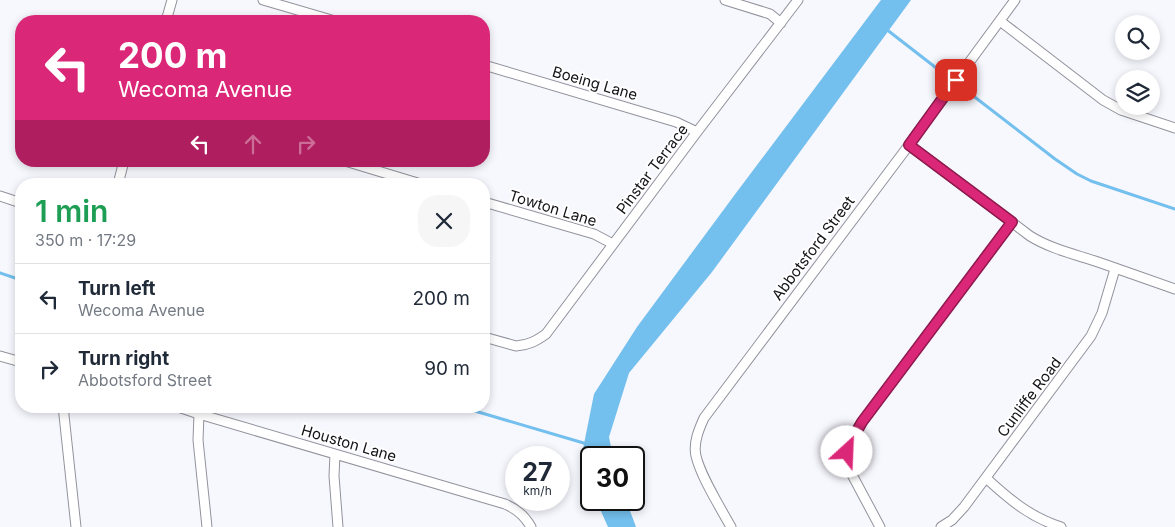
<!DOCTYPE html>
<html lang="en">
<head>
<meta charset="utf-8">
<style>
	body { margin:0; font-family:Inter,sans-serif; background:#f6f6f7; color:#1f2937; height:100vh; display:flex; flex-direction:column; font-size:19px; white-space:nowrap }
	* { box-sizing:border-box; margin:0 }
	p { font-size:16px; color:#747a83 }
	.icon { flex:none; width:28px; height:28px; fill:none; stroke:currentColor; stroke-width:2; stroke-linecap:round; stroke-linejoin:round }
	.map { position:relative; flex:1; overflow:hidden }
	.sheet { position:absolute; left:15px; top:178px; width:475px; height:235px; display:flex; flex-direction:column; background:#fff; border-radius:20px; box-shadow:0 2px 8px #0003 }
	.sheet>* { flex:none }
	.top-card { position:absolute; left:15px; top:15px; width:475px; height:152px; border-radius:20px; box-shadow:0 2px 8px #0003; background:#db2777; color:#fff; overflow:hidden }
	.controls { position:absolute; left:1115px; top:15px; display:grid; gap:10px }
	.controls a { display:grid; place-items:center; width:45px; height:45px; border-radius:50%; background:#fff; box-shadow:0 2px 8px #0003; font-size:25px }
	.speed { position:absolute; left:505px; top:446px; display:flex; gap:10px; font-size:25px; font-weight:700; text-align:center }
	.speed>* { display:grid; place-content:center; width:65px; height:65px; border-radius:50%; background:#fff; box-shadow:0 2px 8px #0003; line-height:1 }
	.speed small { font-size:12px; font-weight:400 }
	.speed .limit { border:2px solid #111; border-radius:8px; background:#fff; color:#111 }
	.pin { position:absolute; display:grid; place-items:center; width:42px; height:42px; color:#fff; margin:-21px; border-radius:10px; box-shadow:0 2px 8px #0006 }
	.me { position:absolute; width:55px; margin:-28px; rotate:25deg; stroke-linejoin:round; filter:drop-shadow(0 0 4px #0008) }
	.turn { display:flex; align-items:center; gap:18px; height:105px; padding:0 20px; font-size:22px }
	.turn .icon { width:65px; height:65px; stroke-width:2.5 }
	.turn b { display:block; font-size:35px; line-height:42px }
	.lanes { display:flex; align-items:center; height:48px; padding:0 20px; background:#0003; justify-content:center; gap:25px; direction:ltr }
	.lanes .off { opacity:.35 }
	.round { display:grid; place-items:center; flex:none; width:52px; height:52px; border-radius:20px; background:#f6f6f7 }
	.overview { display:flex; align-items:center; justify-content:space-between; height:85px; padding:0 20px }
	h1 { font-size:30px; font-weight:600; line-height:38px; color:#1e9e55 }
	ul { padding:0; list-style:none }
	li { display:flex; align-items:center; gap:15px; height:70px; padding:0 20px; border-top:1px solid #e0e1e3 }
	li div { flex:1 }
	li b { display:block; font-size:19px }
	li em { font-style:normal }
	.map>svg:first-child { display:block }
	.water { fill:#73bfed }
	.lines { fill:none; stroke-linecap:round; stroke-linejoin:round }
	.stream { stroke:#73bfed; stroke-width:3 }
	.minor-casing { stroke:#92929d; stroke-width:11 }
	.minor { stroke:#fff; stroke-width:9 }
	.route-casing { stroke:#8e194d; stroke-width:12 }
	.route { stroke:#db2777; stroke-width:9 }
	.labels { text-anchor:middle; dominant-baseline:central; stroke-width:4; stroke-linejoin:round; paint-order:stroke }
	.street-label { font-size:15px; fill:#141418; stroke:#fff }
</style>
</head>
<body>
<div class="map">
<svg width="1175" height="527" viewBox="0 0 1175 527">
	<rect width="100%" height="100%" fill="#f7f7fe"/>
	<path class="water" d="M881 0H911L712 272 629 373 609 437 613 457 591 458V482L583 449 594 394 637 327 736 193Z
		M596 500H626L636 527H608Z"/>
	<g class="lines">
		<path class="stream" d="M886 29 944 74
			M963 88 1055 159 1077 174 1091 181 1175 209
			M0 273 21 280
			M458 406 587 444"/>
		<defs>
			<path id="minor" d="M263 0 335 21
				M725 0 770 14 781 23
				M166 21 172 0
				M1000 21 1103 100 1121 110 1175 128
				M484 65 676 122 697 132
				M909 145 1030 236C1051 249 1074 254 1098 262 1124 271 1149 280 1175 289
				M345 161 421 184
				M118 184 124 161
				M0 196 21 203
				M484 202 594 234 613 244
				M484 337 516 346C529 345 536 341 546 334L697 132 798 0
				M0 356 21 362
				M63 406 76 527
				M175 406 199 414 505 504C517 509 525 516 531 527
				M199 414 198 440 207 527
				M335 454 334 476 338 527
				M986 478C1010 500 1030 517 1061 527
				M731 527C720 507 701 477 696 456 693 443 699 429 704 418L909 145 918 132 1015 0
				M880 527 849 469C844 449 852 439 862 422L1012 222
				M941 527 952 520 964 507 1091 336 1102 313 1115 269"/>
		</defs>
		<use href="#minor" class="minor-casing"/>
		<use href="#minor" class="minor"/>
	</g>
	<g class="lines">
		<defs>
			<path id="route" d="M847 452 850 443 862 422 1012 222 909 145 956 80"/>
		</defs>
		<use href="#route" class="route-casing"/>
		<use href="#route" class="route"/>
	</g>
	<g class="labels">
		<g class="street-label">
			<text transform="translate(595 83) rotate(16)">Boeing Lane</text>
			<text transform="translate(652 169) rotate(-53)">Pinstar Terrace</text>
			<text transform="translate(553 208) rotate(17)">Towton Lane</text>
			<text transform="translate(813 248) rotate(-53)">Abbotsford Street</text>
			<text transform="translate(1029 397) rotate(-53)">Cunliffe Road</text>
			<text transform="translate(349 443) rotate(16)">Houston Lane</text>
		</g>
	</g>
</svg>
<div class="controls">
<a><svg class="icon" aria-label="search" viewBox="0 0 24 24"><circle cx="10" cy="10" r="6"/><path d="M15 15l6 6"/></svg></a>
<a><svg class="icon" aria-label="layers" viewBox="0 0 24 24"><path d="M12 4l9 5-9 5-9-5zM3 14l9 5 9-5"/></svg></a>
</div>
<div class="speed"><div>27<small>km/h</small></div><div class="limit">30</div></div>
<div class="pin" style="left:956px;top:80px;background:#d93025"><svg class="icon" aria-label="arrive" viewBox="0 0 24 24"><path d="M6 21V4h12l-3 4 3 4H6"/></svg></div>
<svg class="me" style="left:847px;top:452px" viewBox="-20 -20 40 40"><circle r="19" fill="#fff"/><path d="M0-13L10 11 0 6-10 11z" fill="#db2777"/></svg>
<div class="top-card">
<div class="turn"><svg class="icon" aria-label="left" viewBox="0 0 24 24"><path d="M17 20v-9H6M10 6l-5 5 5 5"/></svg><div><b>200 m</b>Wecoma Avenue</div></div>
<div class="lanes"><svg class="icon" aria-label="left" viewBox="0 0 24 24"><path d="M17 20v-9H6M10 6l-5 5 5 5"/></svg><svg class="icon off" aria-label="ahead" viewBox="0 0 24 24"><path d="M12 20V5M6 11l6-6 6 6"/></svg><svg class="icon off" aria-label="right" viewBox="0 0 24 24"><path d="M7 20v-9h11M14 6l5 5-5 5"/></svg></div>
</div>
<section class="sheet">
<div class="overview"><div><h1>1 min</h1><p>350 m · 17:29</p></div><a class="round"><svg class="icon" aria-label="close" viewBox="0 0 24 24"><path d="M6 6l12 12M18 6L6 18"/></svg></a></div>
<ul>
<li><svg class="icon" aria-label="left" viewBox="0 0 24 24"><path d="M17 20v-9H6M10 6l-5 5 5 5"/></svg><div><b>Turn left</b><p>Wecoma Avenue</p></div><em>200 m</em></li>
<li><svg class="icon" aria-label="right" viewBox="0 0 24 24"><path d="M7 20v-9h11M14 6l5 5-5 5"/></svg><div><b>Turn right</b><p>Abbotsford Street</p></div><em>90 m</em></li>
</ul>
</section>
</div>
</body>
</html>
